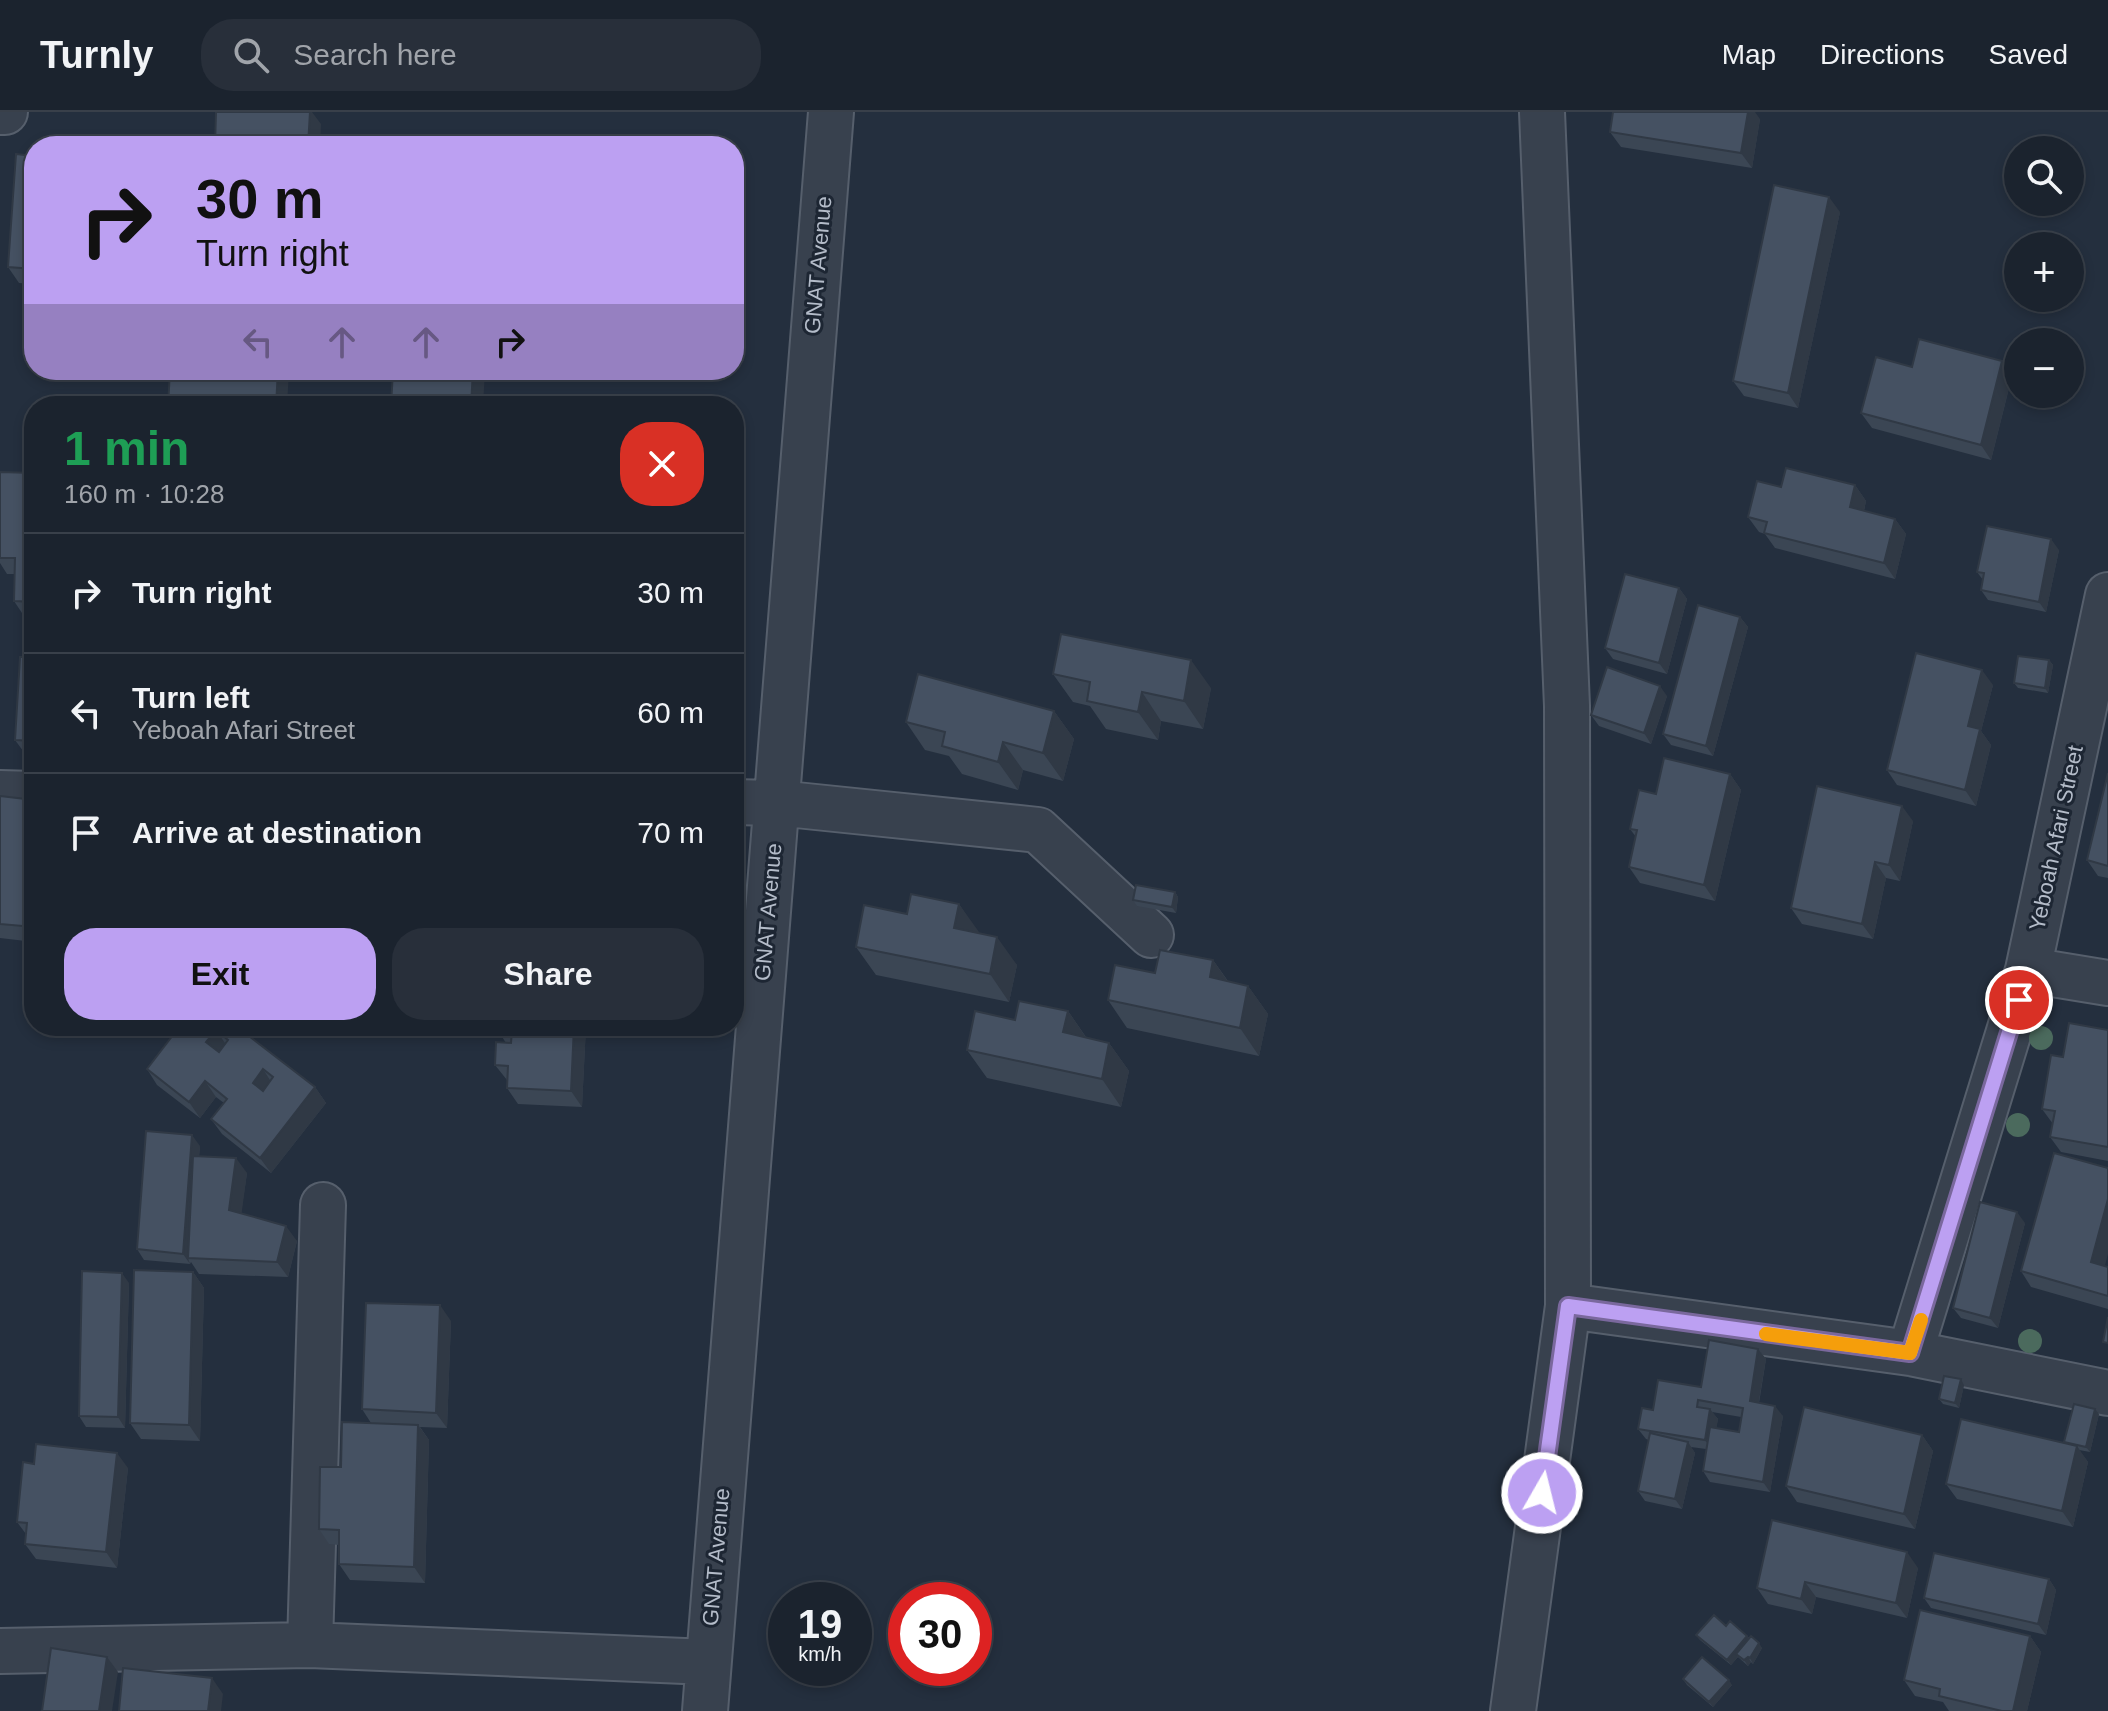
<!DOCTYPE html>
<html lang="en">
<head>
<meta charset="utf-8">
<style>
	body { margin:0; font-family:Arial,sans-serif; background:#282f3a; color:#f1f3f6; height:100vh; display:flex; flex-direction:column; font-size:30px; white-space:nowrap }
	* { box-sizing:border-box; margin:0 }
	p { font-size:26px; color:#a0a4aa }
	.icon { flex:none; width:44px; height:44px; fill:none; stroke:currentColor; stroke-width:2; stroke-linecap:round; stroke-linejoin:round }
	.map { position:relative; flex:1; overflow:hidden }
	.panel { position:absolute; left:24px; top:284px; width:720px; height:640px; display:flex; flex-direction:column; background:#1b232e; border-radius:32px; box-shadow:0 4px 12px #0003,0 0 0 2px #39404a }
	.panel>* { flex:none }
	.top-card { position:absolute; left:24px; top:24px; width:720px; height:244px; border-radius:32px; box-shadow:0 4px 12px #0003,0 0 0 2px #39404a; background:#bca0f2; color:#111; overflow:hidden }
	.controls { position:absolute; left:2004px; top:24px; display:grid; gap:16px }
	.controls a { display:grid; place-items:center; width:80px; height:80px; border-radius:50%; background:#1b232e; box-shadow:0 4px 12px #0003,0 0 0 2px #39404a; font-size:40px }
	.speed { position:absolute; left:768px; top:1470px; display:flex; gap:16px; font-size:40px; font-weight:700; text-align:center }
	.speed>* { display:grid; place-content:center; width:104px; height:104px; border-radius:50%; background:#1b232e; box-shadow:0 4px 12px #0003,0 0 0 2px #39404a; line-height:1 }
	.speed small { font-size:20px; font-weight:400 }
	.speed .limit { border:12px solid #d22; background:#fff; color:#111 }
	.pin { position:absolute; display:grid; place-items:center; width:68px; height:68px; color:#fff; margin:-34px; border:4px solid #fff; border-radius:50%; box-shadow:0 2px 8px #0007 }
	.me { position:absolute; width:88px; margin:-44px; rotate:8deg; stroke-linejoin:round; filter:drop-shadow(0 0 6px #0008) }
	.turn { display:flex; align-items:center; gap:28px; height:168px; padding:0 40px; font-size:36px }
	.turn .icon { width:104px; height:104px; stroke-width:2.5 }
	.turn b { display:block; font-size:56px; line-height:68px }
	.lanes { display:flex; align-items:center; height:76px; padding:0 40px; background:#0003; justify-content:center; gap:40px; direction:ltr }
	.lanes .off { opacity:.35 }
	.round { display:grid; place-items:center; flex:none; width:84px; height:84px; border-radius:32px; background:#282f3a }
	.summary { display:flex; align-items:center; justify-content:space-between; height:136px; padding:0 40px }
	h1 { font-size:48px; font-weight:600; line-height:60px; color:#1e9e55 }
	.action { display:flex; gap:16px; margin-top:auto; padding:16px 40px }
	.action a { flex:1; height:92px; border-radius:32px; background:#bca0f2; color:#111; font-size:32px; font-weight:600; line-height:92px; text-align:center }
	.action a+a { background:#282f3a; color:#f1f3f6 }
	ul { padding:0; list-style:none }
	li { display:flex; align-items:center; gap:24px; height:120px; padding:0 40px; border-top:2px solid #39404a }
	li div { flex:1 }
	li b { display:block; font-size:30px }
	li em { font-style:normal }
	header { display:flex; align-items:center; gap:48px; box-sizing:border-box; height:112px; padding:0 40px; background:#1b232e; border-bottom:2px solid #39404a }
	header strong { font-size:38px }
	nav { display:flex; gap:44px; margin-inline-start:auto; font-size:28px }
	.search { width:560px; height:72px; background:#282f3a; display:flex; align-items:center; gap:20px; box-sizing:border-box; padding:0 28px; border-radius:32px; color:#a0a4aa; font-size:30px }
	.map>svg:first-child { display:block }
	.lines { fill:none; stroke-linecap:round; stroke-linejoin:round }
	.minor-casing { stroke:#565f6c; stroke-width:48 }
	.minor { stroke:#38414e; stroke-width:44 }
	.tree { fill:#4b6a5d }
	.wall { fill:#3b4654; fill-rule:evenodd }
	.shaded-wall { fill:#303945 }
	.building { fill:#455162; stroke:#303945; stroke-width:2; fill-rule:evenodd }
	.route-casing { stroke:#7a689d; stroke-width:20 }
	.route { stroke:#bca0f2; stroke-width:14 }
	.slow { stroke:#f59e0b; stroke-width:14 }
	.labels { text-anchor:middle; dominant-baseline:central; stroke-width:6; stroke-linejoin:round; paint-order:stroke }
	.street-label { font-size:22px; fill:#b4bcc9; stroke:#1d2633 }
</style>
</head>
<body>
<header>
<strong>Turnly</strong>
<div class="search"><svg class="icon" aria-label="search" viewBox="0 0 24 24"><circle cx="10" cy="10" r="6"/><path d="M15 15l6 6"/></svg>Search here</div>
<nav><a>Map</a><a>Directions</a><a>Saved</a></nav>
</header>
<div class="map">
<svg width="2108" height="1599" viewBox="0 0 2108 1599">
	<rect width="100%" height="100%" fill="#242f3e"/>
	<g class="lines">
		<defs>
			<path id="minor" d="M0 0H5
				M0 681 34 682
				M734 690 777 691 1038 718 1151 823
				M2028 858 2108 871
				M1568 1194 1910 1241 2108 1281
				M1910 1241 2028 858 2108 483
				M310 1533 323 1093
				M0 1539 310 1533 708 1550
				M705 1599 831 0
				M1513 1599 1568 1194 1567 594 1542 0"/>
		</defs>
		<use href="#minor" class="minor-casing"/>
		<use href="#minor" class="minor"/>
	</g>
	<g class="tree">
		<circle cx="2041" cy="926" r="12"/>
		<circle cx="2018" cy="1013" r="12"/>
		<circle cx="2030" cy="1229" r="12"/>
	</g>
	<path class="wall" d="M1760 7 1752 56 1621 35 1610 20Z
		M34 44V172L19 171 8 155Z
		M1840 100 1798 296 1744 284 1733 269Z
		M1912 255 2012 264 1991 348 1872 316 1861 301Z
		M0 360 34 361V505L24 504 14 489V462H7L0 451Z
		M1855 373 1866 389 1864 399 1895 407 1906 422 1895 467 1775 436 1765 422 1759 420 1748 405 1781 375Z
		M2059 438 2046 500 1988 488 1981 478 1983 468 1977 460Z
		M1679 476 1687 487 1667 562 1613 547 1605 536Z
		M1740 505 1748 515 1713 644 1671 633 1663 622Z
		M34 545V644L26 643 15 628Z
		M2049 548 2053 553 2048 581 2018 576 2014 571Z
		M1053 562 1211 576 1203 617 1161 609 1158 628 1106 617 1090 594 1073 590Z
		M1993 573 1981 619 1991 633 1976 694 1897 673 1887 658Z
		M1667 584 1651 632 1599 614 1591 603Z
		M1054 599 1074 627 1063 669 1023 658 1018 678 962 662 949 644 925 638 906 610Z
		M2108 661V766L2098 764 2087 748Z
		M1730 662 1741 678 1715 789 1640 771 1629 755 1636 725 1630 717Z
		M0 684 34 688V830L0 826Z
		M1913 709 1900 769 1886 766 1873 827 1802 812 1791 796Z
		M1175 780 1178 785 1176 801 1137 794 1133 788Z
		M959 792 978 821 1017 853 1009 890 876 863 856 835 907 802Z
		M1213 848 1228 869 1248 874 1268 902 1259 944 1127 916 1108 888 1155 861Z
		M1068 899 1086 925 1109 931 1129 959 1121 995 987 966 967 938 1015 908Z
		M180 914H236L315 975 326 991 271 1061 222 1022 211 1007 224 991 216 985 200 1006 157 973 147 957Z
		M497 914H586L582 995 518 992 507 976V968L495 953 506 931 497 917Z
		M683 914H705L703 919Z
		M2108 918V1049L2061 1040 2050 1025 2053 1012 2042 997 2063 945Z
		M200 1034 199 1044 247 1061 241 1101 297 1129 288 1165 199 1162 191 1150 190 1152 144 1148 137 1137Z
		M2025 1111 1998 1216 1961 1206 1953 1196Z
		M2105 1154 2108 1155V1197L2031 1175 2021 1159Z
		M193 1160 204 1176 200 1329 141 1327 130 1311Z
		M129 1171 125 1316 86 1315 79 1304Z
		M451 1209 447 1316 420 1315 429 1328 425 1471 350 1468 339 1452V1433L329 1432 319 1417 341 1355 371 1311 362 1297Z
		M1758 1237 1766 1247 1759 1291 1783 1304 1770 1380 1710 1370 1703 1359 1706 1337 1691 1335 1695 1341 1682 1397 1645 1389 1638 1379 1649 1328 1646 1327 1638 1317 1653 1298 1701 1275ZM1712 1300 1741 1305 1739 1320 1716 1316 1718 1307Z
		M1961 1267 1964 1273 1959 1296 1943 1292 1939 1287Z
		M2099 1302 2090 1340 2079 1338 2088 1350 2073 1415 1957 1387 1946 1372 2066 1332 2064 1330Z
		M1922 1323 1933 1339 1915 1417 1797 1390 1786 1374Z
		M34 1352 128 1356 117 1456 36 1447 25 1432 26 1422 17 1410Z
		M1918 1456 1907 1506 1816 1485 1812 1502 1768 1492 1757 1476Z
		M2049 1467 2056 1478 2046 1523 1931 1496 1924 1486Z
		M1726 1514 1747 1524 1762 1536 1753 1552 1751 1550 1748 1554 1738 1545 1731 1553 1700 1528 1696 1523Z
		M2030 1524 2041 1540 2027 1599H1949L1943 1590 1915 1584 1904 1568Z
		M1683 1567 1732 1573 1713 1595 1687 1573Z"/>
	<path class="shaded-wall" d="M310 0H312L321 12 320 34H308Z
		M1748 0H1755L1760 7 1752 56 1741 41Z
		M1829 85 1840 100 1798 296 1788 281Z
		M2002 249 2012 264 1991 348 1981 333Z
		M278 258H289L287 294H276Z
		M473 258H485L483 294H471Z
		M1855 373 1866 389 1861 411 1850 395Z
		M1895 407 1906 422 1895 467 1884 451Z
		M2051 427 2059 438 2046 500 2039 490Z
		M1679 476 1687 487 1667 562 1659 551Z
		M1740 505 1748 515 1713 644 1706 634Z
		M1191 548 1211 576 1203 617 1184 589Z
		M2049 548 2053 553 2048 581 2045 576Z
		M1982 558 1993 573 1981 619 1991 633 1976 694 1965 678 1968 614Z
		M1660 574 1667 584 1651 632 1644 621Z
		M1142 580 1161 609 1158 628 1138 600Z
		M1054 599 1074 627 1063 669 1043 641Z
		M1003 630 1023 658 1018 678 998 650Z
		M1730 662 1741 678 1715 789 1704 773Z
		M1902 694 1913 709 1900 769 1889 753Z
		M1875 750 1886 766 1873 827 1862 812Z
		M1175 780 1178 785 1176 801 1172 795Z
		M959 792 979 820 974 844 954 816Z
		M997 825 1017 853 1009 890 990 862Z
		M1213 848 1233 877 1210 865Z
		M1248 874 1268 902 1259 944 1240 916Z
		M1068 899 1087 927 1063 920Z
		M574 914H586L582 995 571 979Z
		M216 918 227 934 217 946 206 930Z
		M1109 931 1129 959 1121 995 1102 967Z
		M263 957 273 973 264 987 253 971Z
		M205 969 216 985 200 1006 189 990Z
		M315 975 326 991 271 1061 260 1046Z
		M192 1023 200 1034 191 1146H188L190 1152 183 1142Z
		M236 1046 247 1061 240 1113 229 1098Z
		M2108 1087V1142L2102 1165 2091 1150Z
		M2017 1100 2025 1111 1998 1216 1990 1206Z
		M286 1114 297 1129 288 1165 277 1150Z
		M193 1160 204 1176 200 1329 189 1313Z
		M122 1161 129 1171 125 1316 118 1305Z
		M440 1193 451 1209 447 1316 436 1301Z
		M1758 1237 1766 1247 1757 1300 1750 1289Z
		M1961 1267 1964 1273 1959 1296 1955 1291Z
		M1775 1294 1783 1304 1770 1380 1763 1370Z
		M1710 1297 1718 1307 1713 1339 1705 1328Z
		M2095 1297 2099 1302 2090 1340 2086 1335Z
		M418 1313 429 1328 425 1471 414 1455Z
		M1922 1323 1933 1339 1915 1417 1904 1402Z
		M1688 1330 1695 1341 1682 1397 1675 1387Z
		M2077 1334 2088 1350 2073 1415 2062 1399Z
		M117 1341 128 1356 117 1456 106 1440Z
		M1907 1440 1918 1456 1907 1506 1896 1491Z
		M2049 1467 2056 1478 2046 1523 2038 1512Z
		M1805 1470 1816 1485 1812 1502 1801 1487Z
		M1747 1524 1751 1530 1736 1542 1738 1545 1731 1553 1727 1548Z
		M2030 1524 2041 1540 2027 1599H2013Z
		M1759 1531 1762 1536 1753 1552 1750 1546Z
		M107 1545 118 1560 112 1599H99Z
		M1748 1545 1751 1550 1748 1554 1744 1548Z
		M212 1566 223 1582 221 1599H208Z
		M1729 1568 1732 1573 1713 1595 1709 1590Z"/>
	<path class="building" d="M216 0H310L308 34H215Z
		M1613 0H1748L1741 41 1610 20Z
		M16 42 34 44V157L8 155Z
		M1774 73 1829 85 1788 281 1733 269Z
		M1919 227 2002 249 1981 333 1861 301 1876 245 1912 255Z
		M170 258H278L276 294H168Z
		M393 258H473L471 294H391Z
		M1786 356 1855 373 1850 395 1895 407 1884 451 1764 421 1767 410 1748 405 1757 369 1781 375Z
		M0 360 34 361V490L14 489 15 446H0Z
		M1987 414 2051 427 2039 490 1981 478 1984 461 1977 460Z
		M1625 462 1679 476 1659 551 1605 536Z
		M1698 493 1740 505 1706 634 1663 622Z
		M1061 522 1191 548 1184 589 1142 580 1138 600 1087 589 1090 570 1053 562Z
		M1916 541 1982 558 1968 614 1980 617 1965 678 1887 658Z
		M2018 544 2049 548 2045 576 2014 571Z
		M20 545H34V629L15 628Z
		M1607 555 1660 574 1644 621 1591 603Z
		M918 562 1054 599 1043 641 1003 630 998 650 942 634 945 620 906 610Z
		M1664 646 1730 662 1704 773 1629 755 1637 718 1630 717 1639 678 1656 682Z
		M2108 661V754L2087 748Z
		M1817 674 1902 694 1889 753 1875 750 1862 812 1791 796Z
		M0 684 34 688V815L0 812Z
		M1136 773 1175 780 1172 795 1133 788Z
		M911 782 959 792 954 816 997 825 990 862 856 835 864 793 907 802Z
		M1160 838 1213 848 1210 865 1248 874 1240 916 1108 888 1115 853 1155 861Z
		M1019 889 1068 899 1063 920 1109 931 1102 967 967 938 975 899 1015 908Z
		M2069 911 2108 918V1035L2050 1025 2055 999 2042 997 2051 943 2063 945Z
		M180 914H236L315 975 260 1046 211 1007 227 987 205 969 189 990 147 957ZM216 918 228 928 219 940 206 930ZM263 957 273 965 263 979 253 971Z
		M497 914H574L571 979 507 976 508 954 495 953 496 930 511 931 512 918 497 917Z
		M146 1019 192 1023 183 1142 137 1137Z
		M2054 1041 2108 1056V1087L2091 1150 2108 1155V1184L2021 1159Z
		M193 1044 236 1046 229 1098 286 1114 277 1150 188 1146Z
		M1980 1090 2017 1100 1990 1206 1953 1196Z
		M134 1158 193 1160 189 1313 130 1311Z
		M82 1159 122 1161 118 1305 79 1304Z
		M366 1191 440 1193 436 1301 362 1297Z
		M2108 1205V1231L2103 1230Z
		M1709 1228 1758 1237 1750 1289 1775 1294 1763 1370 1703 1359 1710 1315 1739 1320 1743 1296 1698 1288 1697 1295 1710 1297 1705 1328 1638 1317 1642 1296 1653 1298 1658 1268 1701 1275Z
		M1944 1264 1961 1267 1955 1291 1939 1287Z
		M2074 1292 2095 1297 2086 1335 2064 1330Z
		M1804 1295 1922 1323 1904 1402 1786 1374Z
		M1961 1307 2077 1334 2062 1399 1946 1372Z
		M342 1310 418 1313 414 1455 339 1452V1418L319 1417 320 1355H341Z
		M1650 1321 1688 1330 1675 1387 1638 1379Z
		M36 1332 117 1341 106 1440 25 1432 27 1411 17 1410 23 1350 34 1352Z
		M1772 1408 1907 1440 1896 1491 1805 1470 1801 1487 1757 1476Z
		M1934 1441 2049 1467 2038 1512 1924 1486Z
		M1920 1498 2030 1524 2013 1599H2002L1939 1584 1940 1577 1904 1568Z
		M1714 1503 1726 1514 1730 1509 1747 1524 1727 1548 1696 1523Z
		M1751 1524 1759 1531 1750 1546 1748 1545 1744 1548 1736 1542Z
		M51 1536 107 1545 99 1599H42Z
		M1702 1545 1729 1568 1709 1590 1683 1567Z
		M123 1556 212 1566 208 1599H119Z"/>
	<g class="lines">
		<defs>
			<path id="route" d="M1542 1381 1568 1194 1910 1241 2019 888"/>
		</defs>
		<use href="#route" class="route-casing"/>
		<use href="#route" class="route"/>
		<path class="slow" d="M1766 1222 1910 1241 1921 1208"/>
	</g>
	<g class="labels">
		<g class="street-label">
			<text transform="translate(818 153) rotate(-85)">GNAT Avenue</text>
			<text transform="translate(2056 726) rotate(-78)">Yeboah Afari Street</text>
			<text transform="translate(768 800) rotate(-85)">GNAT Avenue</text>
			<text transform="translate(716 1445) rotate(-85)">GNAT Avenue</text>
		</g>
	</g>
</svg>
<div class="controls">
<a><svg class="icon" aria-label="search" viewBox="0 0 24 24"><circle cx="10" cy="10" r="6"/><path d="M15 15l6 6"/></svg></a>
<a>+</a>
<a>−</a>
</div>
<div class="speed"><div>19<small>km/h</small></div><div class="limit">30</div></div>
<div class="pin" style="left:2019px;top:888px;background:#d93025"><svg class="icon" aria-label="arrive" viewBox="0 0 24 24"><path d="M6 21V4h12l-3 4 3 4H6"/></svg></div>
<svg class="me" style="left:1542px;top:1381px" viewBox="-20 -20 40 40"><circle r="17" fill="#bca0f2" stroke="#fff" stroke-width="3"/><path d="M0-11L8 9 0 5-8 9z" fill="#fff"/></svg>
<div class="top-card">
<div class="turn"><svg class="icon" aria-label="right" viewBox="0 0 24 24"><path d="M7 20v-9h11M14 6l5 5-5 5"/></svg><div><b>30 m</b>Turn right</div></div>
<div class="lanes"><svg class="icon off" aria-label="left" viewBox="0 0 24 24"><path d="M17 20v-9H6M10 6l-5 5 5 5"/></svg><svg class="icon off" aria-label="ahead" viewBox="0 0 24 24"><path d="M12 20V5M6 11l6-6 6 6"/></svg><svg class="icon off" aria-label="ahead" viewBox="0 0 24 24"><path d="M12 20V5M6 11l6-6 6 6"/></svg><svg class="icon" aria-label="right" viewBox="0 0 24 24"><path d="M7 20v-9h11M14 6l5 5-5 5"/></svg></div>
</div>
<section class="panel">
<div class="summary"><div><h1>1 min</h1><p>160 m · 10:28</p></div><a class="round" style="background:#d93025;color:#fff"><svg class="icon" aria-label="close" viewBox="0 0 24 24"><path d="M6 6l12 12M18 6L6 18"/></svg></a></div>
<ul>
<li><svg class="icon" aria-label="right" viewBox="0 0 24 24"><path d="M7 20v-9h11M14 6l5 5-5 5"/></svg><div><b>Turn right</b></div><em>30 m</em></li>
<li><svg class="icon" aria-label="left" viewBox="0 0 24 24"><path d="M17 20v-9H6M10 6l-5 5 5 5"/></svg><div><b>Turn left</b><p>Yeboah Afari Street</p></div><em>60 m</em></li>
<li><svg class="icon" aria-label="arrive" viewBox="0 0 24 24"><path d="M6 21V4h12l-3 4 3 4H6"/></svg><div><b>Arrive at destination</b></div><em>70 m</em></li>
</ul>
<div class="action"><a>Exit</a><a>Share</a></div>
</section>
</div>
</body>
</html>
